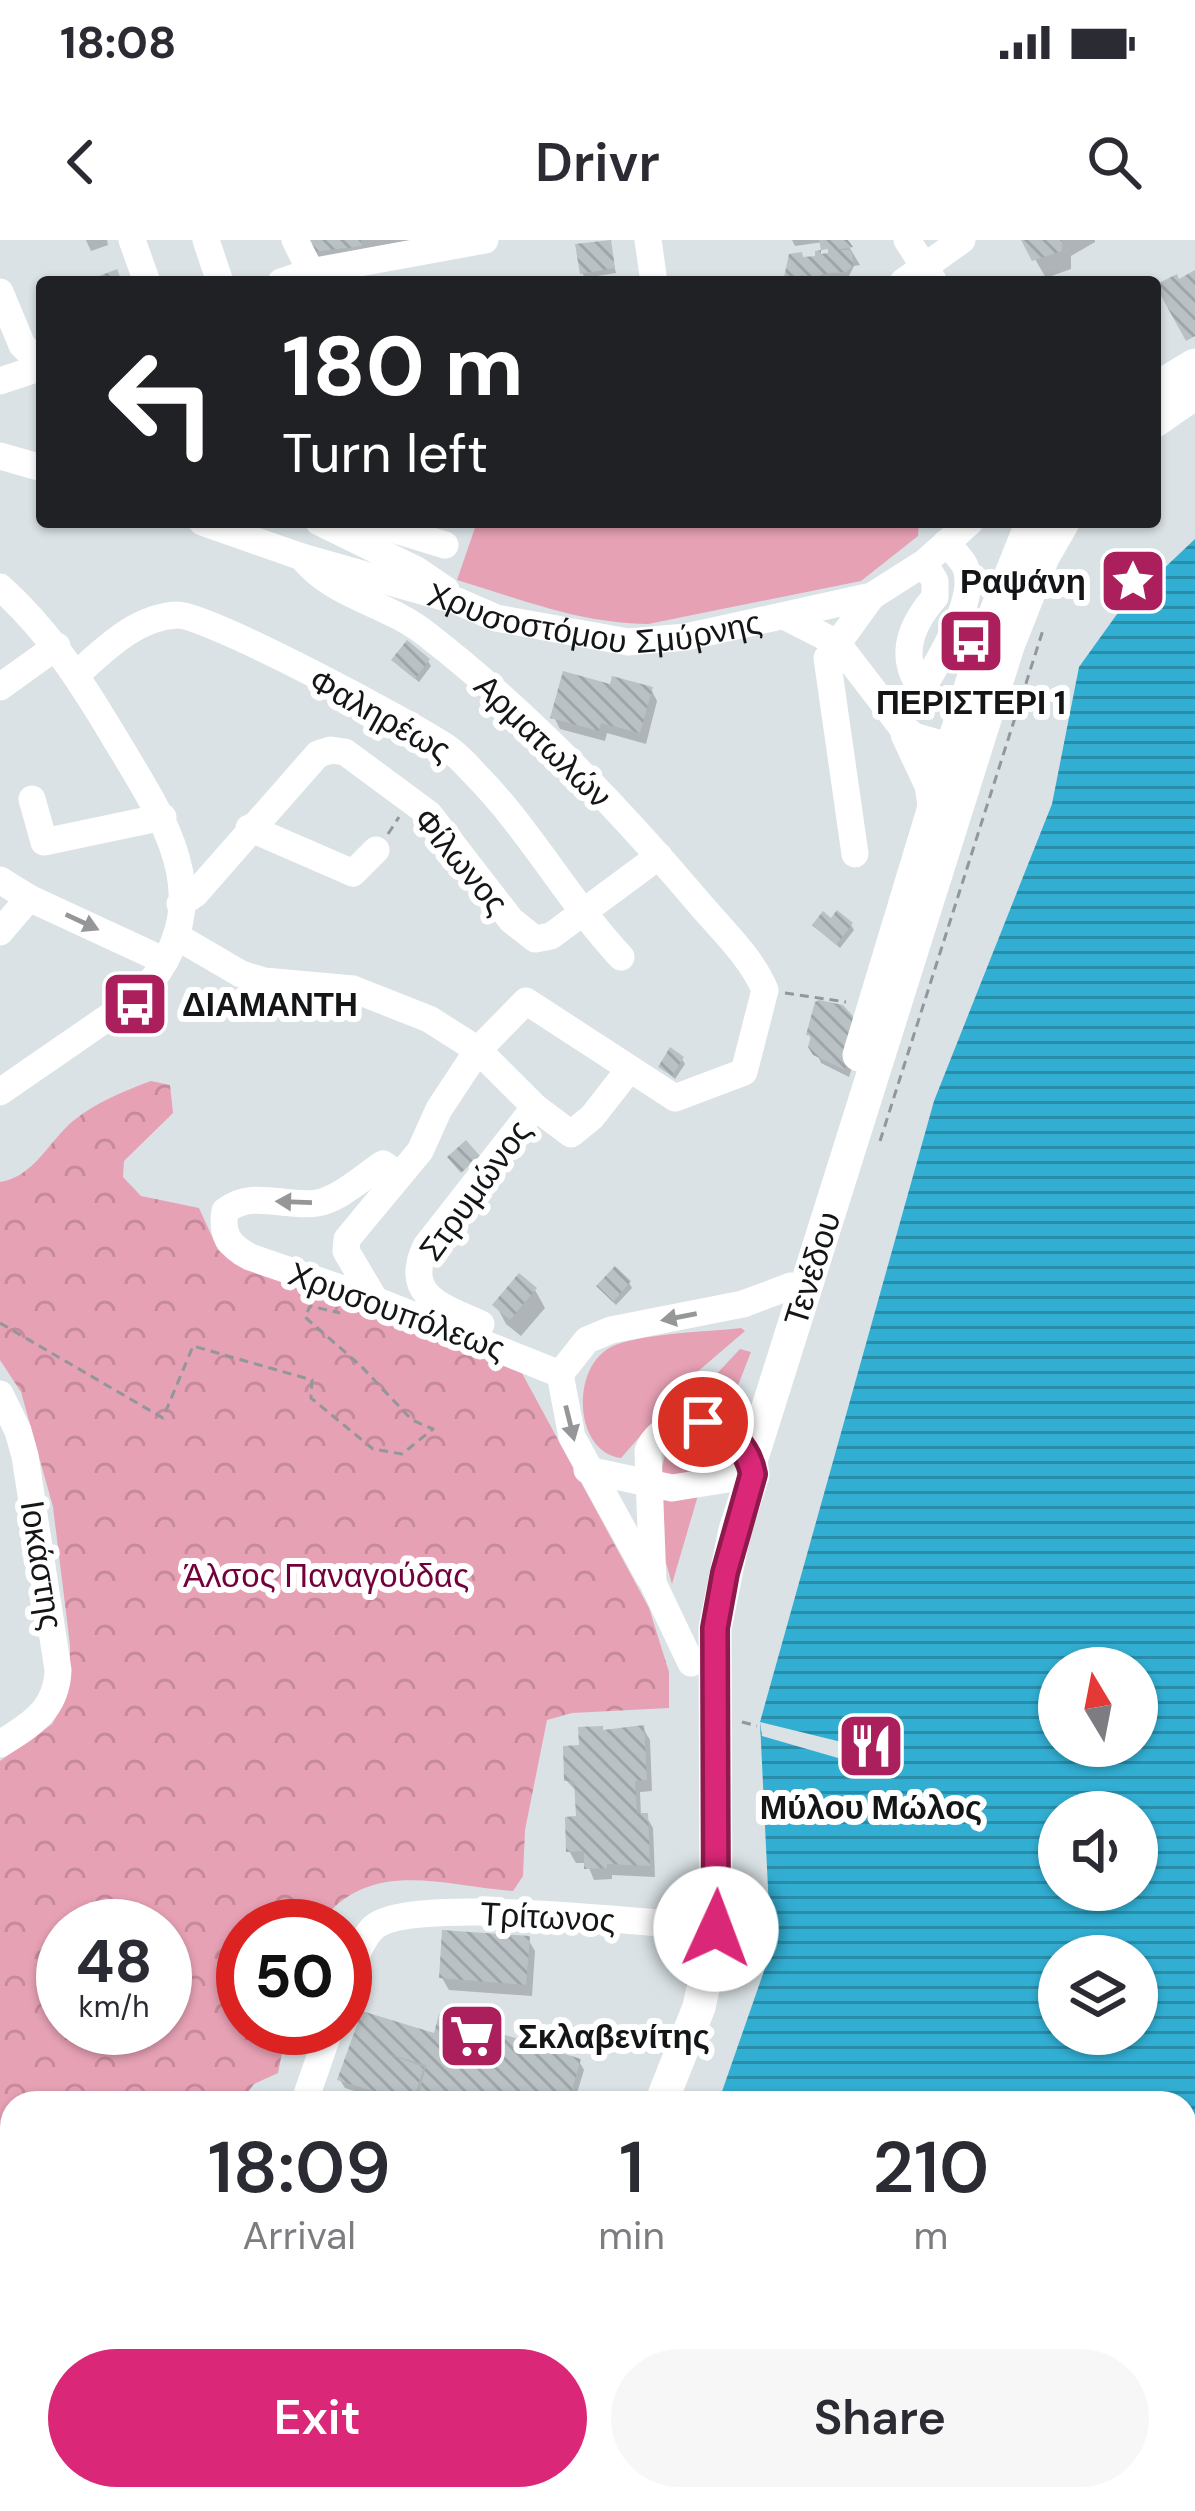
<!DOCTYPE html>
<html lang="en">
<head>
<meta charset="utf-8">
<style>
	body { margin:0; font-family:"DM Sans",sans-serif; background:#f7f7f7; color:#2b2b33; height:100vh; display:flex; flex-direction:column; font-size:45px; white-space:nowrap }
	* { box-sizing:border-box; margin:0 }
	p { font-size:39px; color:#7c7c81 }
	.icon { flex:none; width:66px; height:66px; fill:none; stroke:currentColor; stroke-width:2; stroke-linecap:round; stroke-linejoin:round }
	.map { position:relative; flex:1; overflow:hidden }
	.side { position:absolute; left:0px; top:1851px; width:1197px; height:420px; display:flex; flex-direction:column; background:#fff; border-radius:36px 36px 0 0; box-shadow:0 3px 9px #0004 }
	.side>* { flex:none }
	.guide { position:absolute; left:36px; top:36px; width:1125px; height:252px; border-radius:12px; box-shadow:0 3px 9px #0004; background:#202124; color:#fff; overflow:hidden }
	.needle { width:78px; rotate:350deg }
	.fabs { position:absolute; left:1038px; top:1407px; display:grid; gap:24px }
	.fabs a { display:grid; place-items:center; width:120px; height:120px; border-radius:50%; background:#fff; box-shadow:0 3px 9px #0004; font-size:60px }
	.speed { position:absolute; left:36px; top:1659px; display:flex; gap:24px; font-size:60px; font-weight:700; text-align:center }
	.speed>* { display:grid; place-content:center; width:156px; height:156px; border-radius:50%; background:#fff; box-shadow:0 3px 9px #0004; line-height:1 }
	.speed small { font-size:30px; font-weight:400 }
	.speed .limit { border:18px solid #d22; background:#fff; color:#111 }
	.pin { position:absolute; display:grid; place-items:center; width:102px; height:102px; color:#fff; margin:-51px; border:6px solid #fff; border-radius:50%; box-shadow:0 3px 12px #0007 }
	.me { position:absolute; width:132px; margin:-66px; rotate:2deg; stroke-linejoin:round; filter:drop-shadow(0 0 9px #0008) }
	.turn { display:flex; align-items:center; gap:42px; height:252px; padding:0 48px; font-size:54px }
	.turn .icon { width:156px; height:156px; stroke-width:2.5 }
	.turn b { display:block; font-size:84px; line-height:102px }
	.eta { display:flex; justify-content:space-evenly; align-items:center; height:204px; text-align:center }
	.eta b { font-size:72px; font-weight:600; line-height:84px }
	.action { display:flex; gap:24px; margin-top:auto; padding:24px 48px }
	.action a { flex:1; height:138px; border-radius:72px; background:#db2777; color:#fff; font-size:48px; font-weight:600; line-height:138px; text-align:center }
	.action a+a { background:#f7f7f7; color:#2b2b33 }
	.status { display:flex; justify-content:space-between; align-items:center; height:84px; padding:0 60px; background:#fff; direction:ltr }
	.status svg { height:33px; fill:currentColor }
	header { display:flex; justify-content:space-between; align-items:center; height:156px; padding:0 48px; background:#fff; font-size:54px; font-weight:600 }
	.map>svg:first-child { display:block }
	.green { fill:#e7a1b5 }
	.park { fill:url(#park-crowns); fill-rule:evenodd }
	.water { fill:url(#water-rules); fill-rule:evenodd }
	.pier { fill:#dae2e5 }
	.shadow { fill:#0003 }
	.building { fill:url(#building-back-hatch) }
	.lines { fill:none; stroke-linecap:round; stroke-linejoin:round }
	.path { stroke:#91979a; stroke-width:3; stroke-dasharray:9 6; stroke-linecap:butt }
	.minor { stroke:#fff; stroke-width:27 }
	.major { stroke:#fff; stroke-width:33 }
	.oneway { fill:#959697 }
	.route-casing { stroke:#8e194d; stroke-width:30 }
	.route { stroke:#db2777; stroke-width:21 }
	.labels { text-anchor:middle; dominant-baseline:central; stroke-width:12; stroke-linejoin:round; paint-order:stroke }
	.poi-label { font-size:33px; font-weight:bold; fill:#131517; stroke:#fff }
	.street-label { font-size:33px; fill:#131517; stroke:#fff }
	.park-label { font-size:33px; fill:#73003a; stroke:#fff }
</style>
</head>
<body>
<div class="status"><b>18:08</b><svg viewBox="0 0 49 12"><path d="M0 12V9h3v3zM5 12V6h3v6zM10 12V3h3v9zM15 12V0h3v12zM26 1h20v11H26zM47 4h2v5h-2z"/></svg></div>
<header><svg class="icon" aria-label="back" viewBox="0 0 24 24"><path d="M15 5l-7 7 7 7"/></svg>Drivr<svg class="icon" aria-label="search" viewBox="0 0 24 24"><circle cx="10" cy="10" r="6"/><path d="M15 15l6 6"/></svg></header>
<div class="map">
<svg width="1195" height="2271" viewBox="0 0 1195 2271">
	<defs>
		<pattern id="park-crowns" width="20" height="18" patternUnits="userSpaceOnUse" patternTransform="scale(3)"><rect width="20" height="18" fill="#e7a1b5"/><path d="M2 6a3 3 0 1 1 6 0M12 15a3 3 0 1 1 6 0" fill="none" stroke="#c58a9b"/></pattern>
		<pattern id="water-rules" width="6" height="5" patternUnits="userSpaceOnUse" patternTransform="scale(3)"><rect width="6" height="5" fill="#32aed2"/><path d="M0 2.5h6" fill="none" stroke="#298ca9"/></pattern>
		<pattern id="building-back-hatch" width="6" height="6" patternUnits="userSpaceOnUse" patternTransform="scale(3)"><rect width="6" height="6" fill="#b9c1c4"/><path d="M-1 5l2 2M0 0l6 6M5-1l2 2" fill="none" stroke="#9ea5a8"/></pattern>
	</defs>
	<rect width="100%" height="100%" fill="#dae2e5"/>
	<path class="green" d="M477 282H919L918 296 861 341 648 384C582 384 520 359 457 340Z
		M741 1088 745 1091 696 1133 621 1218C573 1212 571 1127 611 1107 640 1093 708 1092 741 1088Z
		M740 1109 751 1112 724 1181 680 1173Z
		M692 1192 717 1197 712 1212 699 1205 696 1219 710 1218 707 1234 660 1237 668 1201Z
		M653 1251 699 1252 672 1344 661 1306Z"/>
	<path class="park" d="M151 841 170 845 173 873 124 921 123 937 141 956 199 968 218 1010 236 1023 516 1122 649 1368 669 1432V1468L572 1473 547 1480 525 1590 523 1636 513 1651C441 1646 368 1616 318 1686H243V1788H287L278 1833 254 1844 246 1855 248 1863H12V2140L0 2135V1521L52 1484 64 1463 70 1441V1405L53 1267 21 1152 0 1120V942C34 937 48 902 73 881 95 863 124 851 151 841ZM63 1686H165V1788H63Z"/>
	<path class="water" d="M1195 299V2271H812L804 2259H1185V1863H718L771 1711 760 1482 934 861 1052 564 1079 427 1120 370ZM1059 1428H1137V1506H1059ZM1059 1572H1137V1650H1059ZM1059 1716H1137V1794H1059Z"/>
	<path class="pier" d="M760 1482 862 1507 869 1484 896 1490 883 1531 762 1496Z"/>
	<path class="shadow" d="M86 0H107L108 5 91 11Z
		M308 0H420L323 32Z
		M792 0H845L860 25 854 26 849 36 830 38V42H789L803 20 834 12 823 2 795 6Z
		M1024 0H1095V2L1071 16V29L1046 38Z
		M609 2 616 33 585 38 582 33Z
		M428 421 431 426 419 442 398 425Z
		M612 447 651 449 657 461 646 504 607 493 605 501 560 489 554 477Z
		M831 682 851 685 854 690 840 708 815 685Z
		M809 794 862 795 849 837 821 823Z
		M682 819 685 824 675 839 661 827Z
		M629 1043 632 1048 616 1065 603 1052Z
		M535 1050 545 1068 521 1096 506 1084 496 1065Z
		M643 1488 650 1500 652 1551 640 1552 641 1576H646L653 1588 655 1637 612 1635V1639L594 1640 587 1623H576L569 1611 579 1579 578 1553 567 1541 582 1508Z
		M528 1699 535 1711 532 1756 449 1750 442 1738Z
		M364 1775 436 1796 579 1821 584 1830 574 1863H390L345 1848 340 1840Z"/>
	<path class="building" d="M308 0H361L362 6 314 12Z
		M611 0 615 28 580 34 575 4Z
		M819 0H848L853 7 834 10H852L853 26 846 32 822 34 818 39 801 35 794 42H783L789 14 802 12 803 17 815 16V11L821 10V14L828 13V9L821 10Z
		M1021 0H1062V11L1032 21Z
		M117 29 122 42H96L94 38Z
		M1195 30V96L1186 101 1155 45 1177 34 1179 39Z
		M407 400 430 419 415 439 391 420Z
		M563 431 610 444 612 436 653 447 640 493 601 483 599 491 550 478Z
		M837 670 853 683 836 705 812 685 823 671 831 678Z
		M819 760 843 765 860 784 845 830 813 815 808 807 811 796 806 795 815 762Z
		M670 807 684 817 672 836 658 827Z
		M466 900 480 916 461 933 447 917Z
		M615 1026 631 1041 613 1062 596 1046Z
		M519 1033 537 1048 510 1080 492 1065Z
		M644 1485 647 1540 635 1541 637 1573H648L650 1626 607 1624V1628L584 1629V1611L566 1612 565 1577 576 1576 574 1541H564L563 1506 579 1505 578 1487 603 1486V1490Z
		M442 1690 530 1696 526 1745 439 1738Z
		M362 1771 434 1793 439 1774 581 1819 568 1863H417L426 1825 385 1813 424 1827 412 1863 337 1840Z
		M483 2259H520L500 2271H490Z
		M724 2259H792L799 2271H731Z"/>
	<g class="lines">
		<path class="path" d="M388 594 399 577
			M785 753 846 762
			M880 901 1043 390
			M0 1083 163 1178 193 1106 312 1140 311 1158 373 1209 402 1214 433 1189 412 1180 361 1126 305 1077 310 1066 340 1073
			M742 1482 757 1486"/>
		<g class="minor">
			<path d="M132 0 147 42"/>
			<path d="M206 0 220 42"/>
			<path d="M295 0 316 42"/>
			<path d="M648 0 654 42"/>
			<path d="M907 0 934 42"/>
			<path d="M281 42 310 32 485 0"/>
			<path d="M903 42 962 0"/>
			<path d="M0 52 22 105 42 125"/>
			<path d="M0 141 42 127"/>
			<path d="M0 216 42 228"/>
			<path id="s1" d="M202 282 302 317 457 361 496 378 628 402 686 397 872 356 924 323 970 282"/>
			<path d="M319 282 415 329 446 350"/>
			<path d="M370 282 445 305"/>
			<path d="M302 317C332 356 387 363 425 393 526 471 617 566 699 663 722 690 751 717 765 750L744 832 675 858 526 761 478 810 439 869 420 911 347 999 346 1011 375 1060"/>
			<path d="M924 323 935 341V357C915 380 900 408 915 438L929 437C944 412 978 355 965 326 961 318 952 310 946 303"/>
			<path d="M0 347C48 390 80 440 113 495 165 582 225 663 139 756L0 852"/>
			<path d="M786 377 837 403 907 494 968 512"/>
			<path d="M77 434C105 409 136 377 177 375 207 374 412 484 446 507 456 514 465 523 473 532 529 588 567 659 621 717"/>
			<path d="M0 447 57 406"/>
			<path d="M32 559 44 602 163 577"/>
			<path d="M249 588 353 633 376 610"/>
			<path d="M855 614 827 418 872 356"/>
			<path d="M0 640 29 658 165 721"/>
			<path d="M180 664 195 654 318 514 331 510 345 512 429 574 511 680 535 699 551 696 659 616"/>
			<path d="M0 692 29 658"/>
			<path d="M176 696 241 734 264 741 353 749 429 779 478 810 535 867 571 894 592 877 628 831"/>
			<path d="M398 934 383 924C364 936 340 959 317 963 286 968 252 949 225 971 221 995 229 1006 250 1017L375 1060 560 1134"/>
			<path d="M481 1084C443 1067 402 1056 426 1006L535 867"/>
			<path d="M560 1134 587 1100 611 1090 743 1064 791 1046"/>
			<path d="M560 1134 572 1197 649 1337"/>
			<path d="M0 1154 18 1191 25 1216 58 1430C57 1469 31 1485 0 1504"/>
			<path d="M587 1230 672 1248 753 1235"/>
			<path d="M691 1423 653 1343 648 1211C658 1183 701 1172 725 1190 736 1198 744 1211 751 1221"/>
			<path d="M345 1745C351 1728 360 1700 374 1687 411 1656 638 1682 695 1686"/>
			<path d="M304 1863 330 1788"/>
			<path d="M126 2259 153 2271"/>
			<path d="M219 2259 221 2271"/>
			<path d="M573 2259 581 2271"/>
			<path d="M670 2259 678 2271"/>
			<path d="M798 2259 805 2271"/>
			<path d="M526 2271 544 2259"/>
		</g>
		<g class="major">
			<path d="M1155 149 1195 125"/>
			<path d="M1155 181 1195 153"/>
			<path d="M907 494 931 545 934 565"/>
			<path d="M859 815 985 399 1032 282"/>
			<path id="s2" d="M661 1863 699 1767 716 1689 715 1388 735 1290 753 1235 751 1221 1008 406 1043 317 1063 282"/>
			<path d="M618 2259 624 2271"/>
		</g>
	</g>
	<defs><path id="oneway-solid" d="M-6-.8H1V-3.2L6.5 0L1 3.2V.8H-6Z" transform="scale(3)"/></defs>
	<g class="oneway">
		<use href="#oneway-solid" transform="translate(82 682) rotate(25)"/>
		<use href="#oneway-solid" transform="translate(294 962) rotate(-178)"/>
		<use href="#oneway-solid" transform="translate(679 1077) rotate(169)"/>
		<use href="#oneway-solid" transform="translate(570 1183) rotate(76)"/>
	</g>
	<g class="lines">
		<defs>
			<path id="route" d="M703 1182C729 1188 748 1208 753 1234L725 1333 715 1388 716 1689"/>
		</defs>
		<use href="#route" class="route-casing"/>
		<use href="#route" class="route"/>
	</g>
	<defs>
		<symbol id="sight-square" viewBox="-11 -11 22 22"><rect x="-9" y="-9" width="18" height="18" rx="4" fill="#ab1f5d" stroke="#fff"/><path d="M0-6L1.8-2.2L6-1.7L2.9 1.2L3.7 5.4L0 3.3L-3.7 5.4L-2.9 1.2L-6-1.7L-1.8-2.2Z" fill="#fff"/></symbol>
		<symbol id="bus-square" viewBox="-11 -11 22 22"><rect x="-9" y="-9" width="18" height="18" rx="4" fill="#ab1f5d" stroke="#fff"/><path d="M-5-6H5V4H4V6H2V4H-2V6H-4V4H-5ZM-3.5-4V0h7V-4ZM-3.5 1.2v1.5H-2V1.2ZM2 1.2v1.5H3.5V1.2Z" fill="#fff"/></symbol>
		<symbol id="restaurant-square" viewBox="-11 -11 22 22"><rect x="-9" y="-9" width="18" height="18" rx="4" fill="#ab1f5d" stroke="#fff"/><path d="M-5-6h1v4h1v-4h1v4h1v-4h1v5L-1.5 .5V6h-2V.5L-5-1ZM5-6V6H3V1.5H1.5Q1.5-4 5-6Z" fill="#fff"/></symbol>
		<symbol id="supermarket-square" viewBox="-11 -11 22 22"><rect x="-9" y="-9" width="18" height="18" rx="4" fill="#ab1f5d" stroke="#fff"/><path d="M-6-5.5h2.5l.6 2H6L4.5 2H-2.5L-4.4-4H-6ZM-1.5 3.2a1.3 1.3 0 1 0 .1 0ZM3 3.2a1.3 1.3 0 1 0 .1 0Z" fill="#fff"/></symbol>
	</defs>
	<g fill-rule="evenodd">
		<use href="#sight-square" x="1095" y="303" width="76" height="76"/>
		<use href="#bus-square" x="933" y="363" width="76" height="76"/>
		<use href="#bus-square" x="97" y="726" width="76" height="76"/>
		<use href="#restaurant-square" x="833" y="1468" width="76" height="76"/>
		<use href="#supermarket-square" x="434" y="1758" width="76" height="76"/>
	</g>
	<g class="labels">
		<g class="poi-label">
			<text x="1086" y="341" text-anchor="end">Ραψάνη</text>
			<text x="971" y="462">ΠΕΡΙΣΤΕΡΙ 1</text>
			<text x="182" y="764" text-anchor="start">ΔΙΑΜΑΝΤΗ</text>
			<text x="871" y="1567">Μύλου Μώλος</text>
			<text x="518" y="1796" text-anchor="start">Σκλαβενίτης</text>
		</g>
		<g class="street-label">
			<text stroke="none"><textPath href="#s1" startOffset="408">Χρυσοστόμου Σμύρνης</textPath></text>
			<text transform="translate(380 475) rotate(29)">Φαληρέως</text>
			<text transform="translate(543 501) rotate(44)">Αρματωλών</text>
			<text transform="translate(461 621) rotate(50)">Φίλωνος</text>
			<text transform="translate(475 950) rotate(-54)">Στρυμώνος</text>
			<text stroke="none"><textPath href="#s2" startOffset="858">Τενέδου</textPath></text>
			<text transform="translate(397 1071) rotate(20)">Χρυσουπόλεως</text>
			<text transform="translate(42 1325) rotate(81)">Ιοκάστης</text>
			<text transform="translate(548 1677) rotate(3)">Τρίτωνος</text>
		</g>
		<g class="park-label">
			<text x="326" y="1335">Άλσος Παναγούδας</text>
		</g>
	</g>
</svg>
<div class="fabs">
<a><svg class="needle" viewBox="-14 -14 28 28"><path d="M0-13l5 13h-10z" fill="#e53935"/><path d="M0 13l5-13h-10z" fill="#7c7c81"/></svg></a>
<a><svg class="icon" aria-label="sound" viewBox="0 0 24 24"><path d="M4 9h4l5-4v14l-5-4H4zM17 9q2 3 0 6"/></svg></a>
<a><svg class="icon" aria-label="layers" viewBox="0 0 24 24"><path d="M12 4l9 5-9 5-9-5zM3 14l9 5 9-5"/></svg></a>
</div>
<div class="speed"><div>48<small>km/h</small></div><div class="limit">50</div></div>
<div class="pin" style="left:703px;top:1182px;background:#d93025"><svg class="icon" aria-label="arrive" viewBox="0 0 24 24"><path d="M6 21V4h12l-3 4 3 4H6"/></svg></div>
<svg class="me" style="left:716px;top:1689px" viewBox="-20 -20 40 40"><circle r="19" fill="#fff"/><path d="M0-13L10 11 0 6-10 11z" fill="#db2777"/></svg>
<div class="guide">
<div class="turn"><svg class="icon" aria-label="left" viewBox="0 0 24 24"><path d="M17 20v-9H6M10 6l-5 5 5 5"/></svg><div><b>180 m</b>Turn left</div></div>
</div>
<section class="side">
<div class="eta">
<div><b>18:09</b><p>Arrival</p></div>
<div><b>1</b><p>min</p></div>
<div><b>210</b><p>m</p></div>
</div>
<div class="action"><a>Exit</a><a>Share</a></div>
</section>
</div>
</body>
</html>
